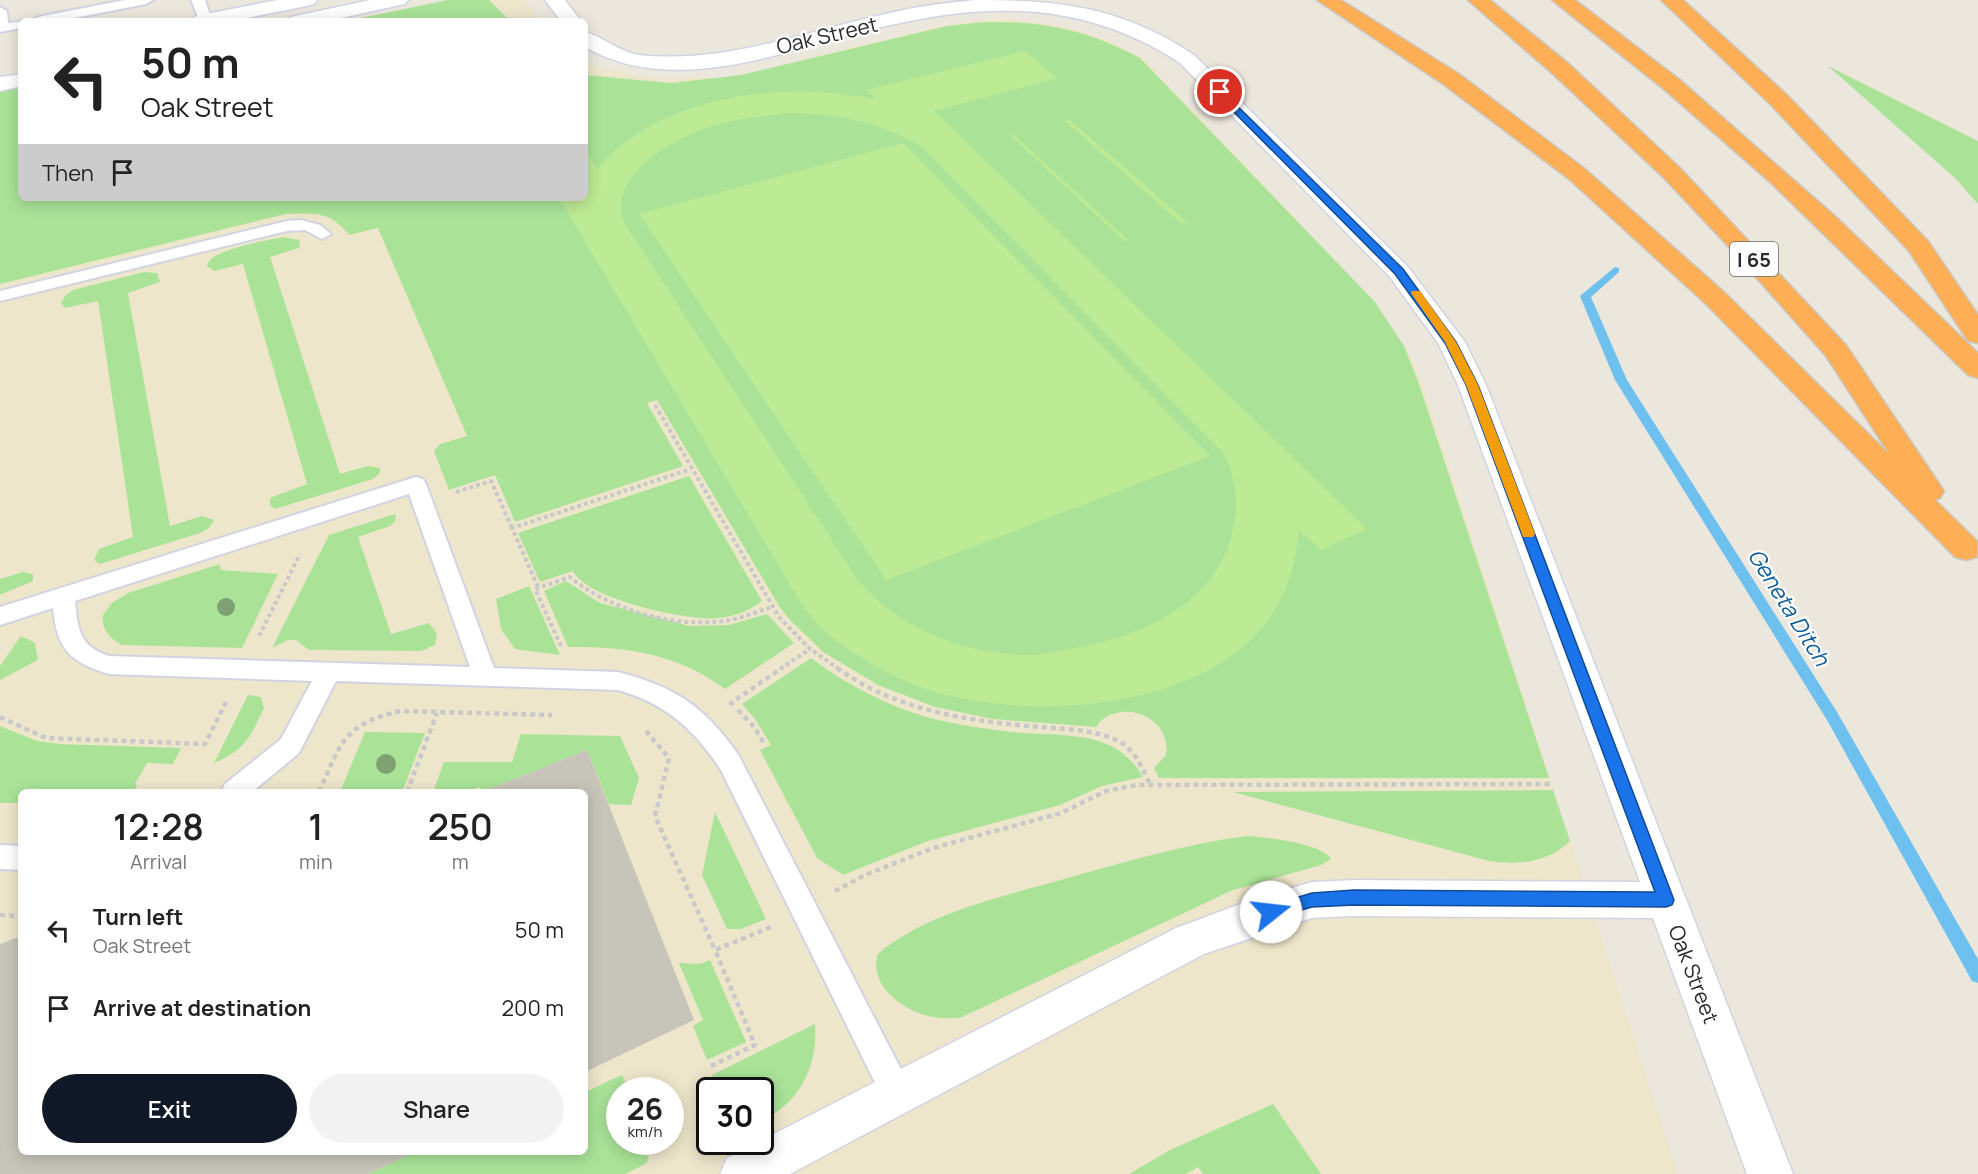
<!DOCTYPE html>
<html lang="en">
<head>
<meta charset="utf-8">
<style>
	body { margin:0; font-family:Manrope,sans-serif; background:#f2f2f2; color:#222; height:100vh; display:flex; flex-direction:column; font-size:22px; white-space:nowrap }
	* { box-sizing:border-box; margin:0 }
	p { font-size:20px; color:#767676 }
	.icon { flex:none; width:33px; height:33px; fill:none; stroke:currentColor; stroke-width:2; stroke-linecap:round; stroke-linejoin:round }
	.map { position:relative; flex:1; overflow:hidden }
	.sheet { position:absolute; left:18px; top:789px; width:570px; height:366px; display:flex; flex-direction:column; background:#fff; border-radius:9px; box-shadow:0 3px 15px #0003 }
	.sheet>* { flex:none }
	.hud { position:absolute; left:18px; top:18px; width:570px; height:183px; border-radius:9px; box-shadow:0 3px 15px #0003; background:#fff; color:#222; overflow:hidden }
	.speed { position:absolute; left:606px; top:1077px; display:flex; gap:12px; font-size:30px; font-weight:700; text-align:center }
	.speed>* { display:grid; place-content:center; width:78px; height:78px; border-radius:50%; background:#fff; box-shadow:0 3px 15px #0003; line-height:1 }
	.speed small { font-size:15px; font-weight:400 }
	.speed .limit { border:3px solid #111; border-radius:9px; background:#fff; color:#111 }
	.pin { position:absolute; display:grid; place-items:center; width:51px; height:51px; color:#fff; margin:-26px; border:3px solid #fff; border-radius:50%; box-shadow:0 2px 6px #0007 }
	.me { position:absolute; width:66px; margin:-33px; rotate:74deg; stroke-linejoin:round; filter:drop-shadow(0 0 4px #0008) }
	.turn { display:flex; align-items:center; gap:21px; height:126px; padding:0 24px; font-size:27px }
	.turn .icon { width:78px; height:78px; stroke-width:2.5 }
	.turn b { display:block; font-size:42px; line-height:51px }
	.then { display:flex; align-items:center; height:57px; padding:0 24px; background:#0003; gap:12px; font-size:22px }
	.eta { display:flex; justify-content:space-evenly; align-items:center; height:102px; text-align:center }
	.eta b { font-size:36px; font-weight:600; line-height:42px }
	.action { display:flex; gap:12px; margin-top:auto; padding:12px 24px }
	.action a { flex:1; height:69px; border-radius:36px; background:#111827; color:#fff; font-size:24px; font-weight:600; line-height:69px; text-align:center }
	.action a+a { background:#f2f2f2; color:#222 }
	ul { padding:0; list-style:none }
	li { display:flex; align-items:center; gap:18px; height:78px; padding:0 24px }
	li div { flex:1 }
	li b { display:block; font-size:22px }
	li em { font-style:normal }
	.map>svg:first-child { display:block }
	.education { fill:#eee6cb; fill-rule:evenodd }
	.green { fill:#aae398 }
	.pitch { fill:#bdea94; fill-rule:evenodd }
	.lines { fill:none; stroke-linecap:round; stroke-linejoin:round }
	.stream { fill:#6ec0ef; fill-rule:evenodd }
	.building { fill:#c7c5ba }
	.service-casing { stroke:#d1d3e3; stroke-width:4 }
	.minor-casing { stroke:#d1d3e3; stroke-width:3 }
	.secondary-casing { stroke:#d1d3e3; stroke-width:3 }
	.motorway-casing { stroke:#c8c8c8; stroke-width:3 }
	.path-far1 { stroke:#c8c8c8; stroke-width:4; stroke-dasharray:4 3; stroke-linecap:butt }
	.path { stroke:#c8c8c8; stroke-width:4.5; stroke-dasharray:5 4; stroke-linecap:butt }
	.service { fill:#fff; fill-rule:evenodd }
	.minor { fill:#fff; fill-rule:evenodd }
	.secondary { fill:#fff; fill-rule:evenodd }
	.motorway { fill:#feaf55; fill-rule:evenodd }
	.tree { fill:#7da171 }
	.route { fill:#1a73e8; stroke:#114b97; stroke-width:1.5 }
	.slow { fill:#f59e0b }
	.labels { text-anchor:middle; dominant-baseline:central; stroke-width:4.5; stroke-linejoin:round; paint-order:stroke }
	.shield { fill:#fff; stroke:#6a6a6a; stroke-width:1.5 }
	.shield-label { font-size:20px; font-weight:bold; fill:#2a2a2a }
	.street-label { font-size:21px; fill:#2a2a2a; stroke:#fff }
	.water-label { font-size:22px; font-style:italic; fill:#0d5c9b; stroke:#fff }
</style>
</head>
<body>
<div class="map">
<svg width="1978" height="1174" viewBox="0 0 1978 1174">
	<rect width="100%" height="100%" fill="#ece7dc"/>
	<path class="education" d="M465 0H524L539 21H364Z
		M1011 19 1067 27 1103 38 1142 57 1375 302 1406 349 1422 382 1678 1174H0V97L21 198H585V62L603 69 658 79 734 77 928 29 978 20ZM21 792H585V1152H21ZM620 1090H670V1142H620ZM710 1090H760V1142H710Z"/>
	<path class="green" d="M448 0H489L510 21H346Z
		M985 22C1045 21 1087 30 1140 58L1375 302 1404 346 1418 381 1549 778H1159L1154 768 1166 755C1172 712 1114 698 1096 727L993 719 935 707 878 685 823 652 789 619 779 606 657 400 647 403 683 466 515 522 495 475 449 490 434 451 440 444 467 436 378 228 349 235C330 211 315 213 286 214L0 284V92L21 88V198H585V75L671 83 741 75 947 26Z
		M1828 66 1978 141V204L1955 178Z
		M283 237 300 240 299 248 270 257 340 474 368 466 380 468V473L373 479 275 509 270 505V498L307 484 243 264 214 271 207 266C209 249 267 241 283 237Z
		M144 272 157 273 160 282 128 293 170 526 202 516 214 520 209 528 200 533 100 564 94 560 99 549 133 537 98 301 65 308 61 303 65 296 73 290Z
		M689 476 762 601C750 611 735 616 719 618 690 622 586 599 573 571L540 582 518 533Z
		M395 514 396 520 390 526 358 537 391 634 429 623 437 634 435 645 421 651 309 650 296 640H288L272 648 329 535Z
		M220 564 221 570 278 574 242 648 122 645C110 639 101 629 103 615L112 603 128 593Z
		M23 572 33 574V581L0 595V579Z
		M566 581 600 603 690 626 729 625 767 614 794 643 725 689C679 654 625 646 568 647L544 591Z
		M529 586 560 655 515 649 501 629 496 599Z
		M21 636 35 643 38 660 0 680V666Z
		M811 658C847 685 891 708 934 719 960 725 986 729 1012 732 1060 737 1115 727 1143 777L1102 786 1060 805 928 841 843 875 817 858 760 750 771 745 755 719 742 704Z
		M248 695 261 697 264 708C250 737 246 750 214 763Z
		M0 726 37 741 59 744 181 748 173 764 147 763 135 784 137 785 134 792H21V803H0Z
		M365 732 425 733 402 792H340Z
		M521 734 620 736 639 778 631 805 609 804 587 750 482 792 480 787 466 792H433L444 762H512Z
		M1553 790 1570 841C1548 863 1519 865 1489 861L1233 792Z
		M715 812 766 919 741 929H727L702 875Z
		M1247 836C1266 837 1322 843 1331 859L1321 865 1233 890 960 1018C950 1018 938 1019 928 1016 901 1009 868 984 878 954 925 913 1005 896 1064 879 1125 862 1184 844 1247 836Z
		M710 960 746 1042 707 1060 693 1026 703 1020 679 963 700 964Z
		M815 1024C818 1066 800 1103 761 1121L760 1090H718L712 1075Z
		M622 1075 628 1090H620V1142H645L649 1153 647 1163 625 1174H368L415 1152H585V1092Z
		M1273 1104 1321 1174H1203L1198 1167 1186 1174H1129L1170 1150Z"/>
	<path class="pitch" d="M1025 51 1057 78 934 111 1367 529 1321 550 1299 531C1296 558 1290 584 1276 608 1214 712 1028 723 926 689 891 677 847 652 820 627 812 619 805 607 798 598L559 198H585V158L590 157 597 169C662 93 783 81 875 99L866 90ZM786 113C835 113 878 121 921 146L1224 454C1235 478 1239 498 1234 524 1222 600 1149 633 1081 647 1063 650 1041 656 1023 655 959 652 900 629 858 580L624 223C608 176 668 142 704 129 730 119 759 117 786 113Z
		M1070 120 1187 222 1182 224 1065 121Z
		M1013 134 1128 240 1124 241 1010 135Z
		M903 143 1210 456 886 580 639 214Z"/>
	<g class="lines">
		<path class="stream" d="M1615 267 1619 268V272L1591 297 1627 380 1837 712 1978 959V983L1972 981 1827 720 1615 380 1580 296Z"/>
	</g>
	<path class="building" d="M587 750 694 1020 585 1072V792H482Z
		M21 936V1152H415L368 1174H0V944Z"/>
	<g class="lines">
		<defs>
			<path id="service" d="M125 0H153L146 4 59 21H31L38 17Z
				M191 0H205L212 21H200Z
				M0 7 7 11 8 23 26 21H21V28L0 32Z
				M301 220 320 225 331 234 322 239 305 230 287 231 0 301V291L287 221Z
				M416 477 423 479 426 484 494 668 618 672C675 687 705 706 739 756L908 1083 912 1094 908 1105 897 1109 886 1105 721 770C694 729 665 703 618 690L336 681 299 753 252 792H221L225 784 281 739 312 681 109 674C70 662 57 650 53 608L0 625V607ZM409 494 470 667 109 656C79 646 78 630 75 601Z
				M0 845 21 846V870L0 869Z"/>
			<path id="minor" d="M545 0H565L581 21H561Z
				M976 0C1061 0 1122 7 1194 55L1408 267 1465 342 1486 385 1793 1174H1747L1653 918 1354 916 1312 918 1204 954 790 1174H720L727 1158 1176 928 1251 900 1312 882 1354 880 1640 882 1458 385 1438 343 1390 277 1180 63C1087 2 992 1 886 26 792 47 677 100 585 47V32C604 37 619 52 639 55 722 64 802 33 881 15 912 7 944 3 976 0Z"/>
			<path id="secondary" d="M277 0H317L314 4 307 6 232 21H191L194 17 201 15Z
				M370 0H408L405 4 327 21H288L291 17Z
				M21 74V86L0 91V77Z"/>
			<path id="motorway" d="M1317 0H1341L1459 74 1585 169 1724 292 1890 455 1826 356 1729 247 1664 178 1553 74 1468 0H1490L1569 64 1680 168 1846 345 1944 491 1940 498 1935 500 1977 541V557L1966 560 1955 557 1706 304 1569 179 1443 84Z
				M1552 0H1575L1680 80 1837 218 1978 353V378L1968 375 1769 181 1665 90Z
				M1661 0H1683L1787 95 1928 241 1978 315V343L1968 341 1909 251 1771 105Z"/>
		</defs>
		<use href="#service" class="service-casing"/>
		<use href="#minor" class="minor-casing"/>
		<use href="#secondary" class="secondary-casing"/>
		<use href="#motorway" class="motorway-casing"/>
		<path class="path-far1" d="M655 405 779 617 810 649 839 669
			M456 492 491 481 512 528
			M538 587 512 528 691 469
			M259 636 300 554
			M561 646 535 589 570 577C608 609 673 628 723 621 740 619 756 612 772 607
			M780 669 810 649"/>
		<path class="path" d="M837 668C893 708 960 720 1028 726 1056 729 1088 728 1114 739 1134 747 1141 766 1150 784
			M733 705 731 703 782 668
			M738 710 755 728 765 745
			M0 717 46 738 205 744 226 702
			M646 731 669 758 655 816 715 950
			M319 792C341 743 344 723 401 711L552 715
			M407 792 437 713
			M835 891 865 875 933 848 1061 813 1106 791 1136 785 1552 784
			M0 915 21 916
			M711 1066 755 1045 715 950 771 927"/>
		<use href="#service" class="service"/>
		<use href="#minor" class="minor"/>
		<use href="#secondary" class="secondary"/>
		<use href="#motorway" class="motorway"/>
	</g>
	<g class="tree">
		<circle cx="226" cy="607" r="9"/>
		<circle cx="386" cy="764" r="10"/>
	</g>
	<path class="route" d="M1220 89 1403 269 1456 342 1478 385 1674 900 1672 905 1666 907 1354 905 1312 907 1271 919 1265 917 1263 912 1265 907 1312 893 1354 890 1655 892 1466 385 1445 343 1395 274 1216 94 1215 92Z"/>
	<path class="slow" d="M1412 291H1420L1456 342 1478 385 1535 534 1533 537H1523L1522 534 1466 385 1445 342 1411 293Z"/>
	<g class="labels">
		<rect class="shield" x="1730" y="242" width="48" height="34" rx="4.5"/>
		<g class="shield-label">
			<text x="1754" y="259">I 65</text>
		</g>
		<g class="street-label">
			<text transform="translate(827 35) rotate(-13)">Oak Street</text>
			<text transform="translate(1694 974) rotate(69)">Oak Street</text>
		</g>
		<g class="water-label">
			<text transform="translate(1789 607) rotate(58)">Geneta Ditch</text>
		</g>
	</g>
</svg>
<div class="speed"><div>26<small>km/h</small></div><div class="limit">30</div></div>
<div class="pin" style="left:1220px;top:92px;background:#d93025"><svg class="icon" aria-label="arrive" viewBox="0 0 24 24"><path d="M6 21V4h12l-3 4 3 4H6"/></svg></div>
<svg class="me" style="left:1271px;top:912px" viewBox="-20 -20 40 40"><circle r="19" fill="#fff"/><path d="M0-13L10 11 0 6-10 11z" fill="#1a73e8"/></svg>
<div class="hud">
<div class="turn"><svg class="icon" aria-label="left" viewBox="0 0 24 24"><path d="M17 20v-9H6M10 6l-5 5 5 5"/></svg><div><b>50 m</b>Oak Street</div></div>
<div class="then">Then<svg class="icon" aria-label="arrive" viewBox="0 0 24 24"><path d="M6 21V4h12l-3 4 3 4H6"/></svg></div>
</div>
<section class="sheet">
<div class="eta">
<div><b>12:28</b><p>Arrival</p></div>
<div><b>1</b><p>min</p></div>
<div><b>250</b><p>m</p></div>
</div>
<ul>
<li><svg class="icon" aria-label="left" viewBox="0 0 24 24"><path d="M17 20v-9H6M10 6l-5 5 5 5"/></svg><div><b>Turn left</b><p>Oak Street</p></div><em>50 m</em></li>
<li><svg class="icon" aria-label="arrive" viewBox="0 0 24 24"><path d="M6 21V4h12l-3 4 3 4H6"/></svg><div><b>Arrive at destination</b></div><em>200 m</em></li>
</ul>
<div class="action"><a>Exit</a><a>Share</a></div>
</section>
</div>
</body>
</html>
